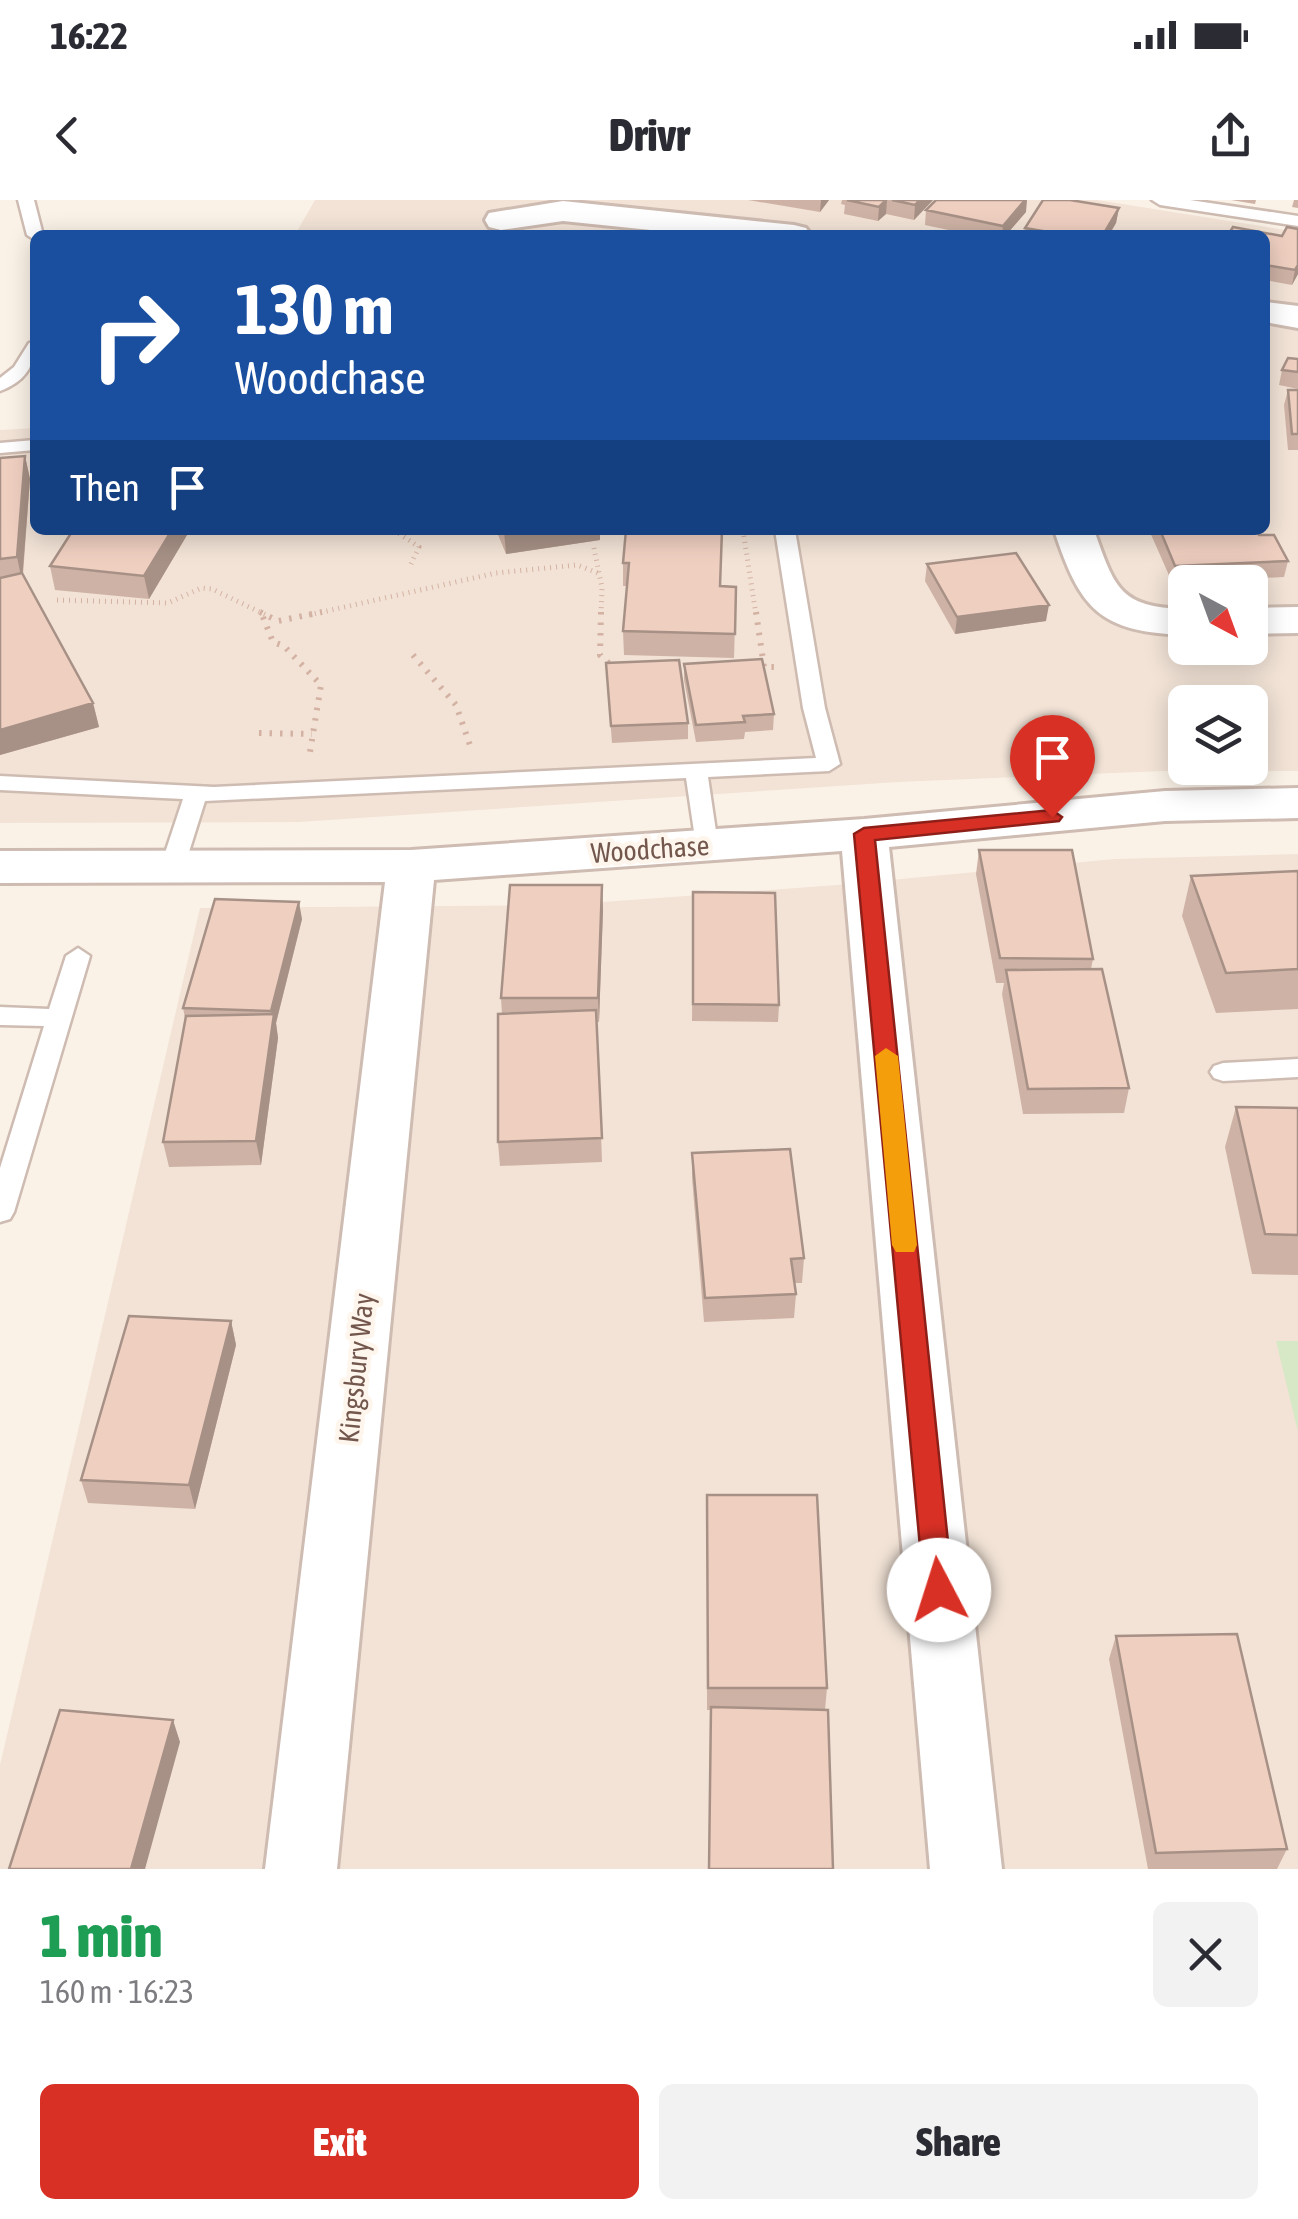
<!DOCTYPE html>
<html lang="en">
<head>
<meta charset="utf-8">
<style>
	body { margin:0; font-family:"Asap Condensed",sans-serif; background:#f2f2f3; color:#2b2b33; height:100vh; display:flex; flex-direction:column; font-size:38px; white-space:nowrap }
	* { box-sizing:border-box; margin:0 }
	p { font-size:32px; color:#7c7c81 }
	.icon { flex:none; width:55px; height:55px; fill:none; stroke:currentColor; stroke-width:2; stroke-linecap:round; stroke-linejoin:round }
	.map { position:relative; height:1669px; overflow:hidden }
	.side { display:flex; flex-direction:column; background:#fff; flex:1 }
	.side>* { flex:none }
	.guide { position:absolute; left:30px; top:30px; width:1240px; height:305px; border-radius:15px; box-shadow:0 5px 25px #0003; background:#1a4fa0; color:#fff; overflow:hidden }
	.needle { width:65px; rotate:139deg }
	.tools { position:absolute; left:1168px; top:365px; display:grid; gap:20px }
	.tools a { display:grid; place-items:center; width:100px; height:100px; border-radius:15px; background:#fff; box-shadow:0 5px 25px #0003; font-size:50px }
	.pin { position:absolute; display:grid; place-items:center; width:85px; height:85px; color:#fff; margin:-102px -42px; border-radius:50% 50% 50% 0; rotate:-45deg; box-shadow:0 0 10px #0007 }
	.pin .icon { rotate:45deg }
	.me { position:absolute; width:110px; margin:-55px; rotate:355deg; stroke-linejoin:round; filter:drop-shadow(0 0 8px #0008) }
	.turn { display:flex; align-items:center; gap:35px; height:210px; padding:0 40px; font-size:45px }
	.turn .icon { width:130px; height:130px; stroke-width:2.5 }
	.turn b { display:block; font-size:70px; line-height:85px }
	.then { display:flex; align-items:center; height:95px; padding:0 40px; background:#0003; gap:20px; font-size:38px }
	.round { display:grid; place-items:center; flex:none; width:105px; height:105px; border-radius:15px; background:#f2f2f3 }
	.head { display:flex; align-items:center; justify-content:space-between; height:170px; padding:0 40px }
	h1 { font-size:60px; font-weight:800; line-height:75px; color:#1e9e55 }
	.primary-button { display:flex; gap:20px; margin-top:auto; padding:20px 40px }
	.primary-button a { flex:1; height:115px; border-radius:15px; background:#d93025; color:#fff; font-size:40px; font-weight:800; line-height:115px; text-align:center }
	.primary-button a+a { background:#f2f2f3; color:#2b2b33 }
	.status { display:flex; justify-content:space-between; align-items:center; height:70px; padding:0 50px; background:#fff; direction:ltr }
	.status svg { height:28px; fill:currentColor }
	header { display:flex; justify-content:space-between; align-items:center; height:130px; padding:0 40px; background:#fff; font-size:45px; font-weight:800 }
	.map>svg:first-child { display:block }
	.residential { fill:#f2e3d6; fill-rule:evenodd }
	.green { fill:#d7e8c6 }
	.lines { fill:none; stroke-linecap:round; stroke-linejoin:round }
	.lane-casing { stroke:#cebbb1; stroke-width:5 }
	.street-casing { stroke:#cebbb1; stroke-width:6 }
	.path-far1 { stroke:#d4b2a3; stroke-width:5; stroke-dasharray:1 5; stroke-linecap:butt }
	.path { stroke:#d4b2a3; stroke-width:6; stroke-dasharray:2.5 8; stroke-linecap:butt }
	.lane { fill:#fff; fill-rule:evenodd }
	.street { fill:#fff; fill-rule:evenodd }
	.wall { fill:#ceb2a5 }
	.shaded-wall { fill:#a79186 }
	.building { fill:#efcfc0; stroke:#a79186; stroke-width:2.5 }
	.route { fill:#d93025; stroke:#8d1f18; stroke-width:2.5 }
	.slow { fill:#f59e0b }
	.labels { text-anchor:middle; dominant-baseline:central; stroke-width:9; stroke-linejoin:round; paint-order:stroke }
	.street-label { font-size:28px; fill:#73574d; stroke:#fef6ed }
</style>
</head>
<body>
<div class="status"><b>16:22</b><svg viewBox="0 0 49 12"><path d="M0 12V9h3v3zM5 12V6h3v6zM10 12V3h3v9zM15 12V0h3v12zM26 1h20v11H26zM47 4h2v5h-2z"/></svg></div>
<header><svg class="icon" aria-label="back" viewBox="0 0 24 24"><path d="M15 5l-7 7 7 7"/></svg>Drivr<svg class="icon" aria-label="share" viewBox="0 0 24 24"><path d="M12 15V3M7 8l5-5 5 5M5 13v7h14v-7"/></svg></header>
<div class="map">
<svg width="1298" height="1669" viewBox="0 0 1298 1669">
	<rect width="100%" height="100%" fill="#fbf2e7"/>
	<path class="residential" d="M315 0H1097L1298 32V571H1163L898 582 299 622 0 623V230L35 228V330H1265V35H295ZM1185 382H1250V448H1185ZM1185 502H1250V568H1185Z
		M1298 654V1669H0V1565L200 708 562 705 837 685 1115 659Z"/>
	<path class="green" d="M1276 1141H1298V1232Z"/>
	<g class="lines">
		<defs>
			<path id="lane" d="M18 0H34L43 35H35V40L27 35Z
				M1152 0H1190L1298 16V26L1160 5Z
				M35 142C35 167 24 182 0 191V178L14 167 29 143Z
				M35 240V250L0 253V243Z
				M775 330H795L825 508 840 564 829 571 708 577 718 645 715 650H699L696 645 686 578 205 601 184 668 172 676 160 668 183 599 0 590V576L214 587 816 558 803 508Z
				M78 748 90 756 14 1012 10 1019 0 1022V968L44 826 0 825V807L49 809 66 756Z
				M1298 859V877L1223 881 1214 878 1210 872 1214 866 1223 863Z"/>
			<path id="street" d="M563 1 794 25 806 28 811 35H699L563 21 501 30 489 27 485 20 489 13Z
				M1265 102 1298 106V128L1265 122Z
				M1054 330H1094C1115 388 1119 407 1185 409V435C1099 432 1080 409 1054 330Z
				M1298 407V433L1250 434V408Z
				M1298 588V618L1165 621 889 647 1002 1669H930L842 651 434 680 337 1669H265L385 682 0 683V651L411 650 864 619 1165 591Z"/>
		</defs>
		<use href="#lane" class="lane-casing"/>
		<use href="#street" class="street-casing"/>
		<path class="path-far1" d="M394 330 419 347 411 364
			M743 330 756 415
			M594 348 602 388 601 415
			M57 400 168 403 201 388 212 389 266 415
			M309 415 496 373 577 365 598 373"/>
		<path class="path" d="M260 412 278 421 322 412
			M601 412 600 455 613 467
			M756 412 764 467H774
			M263 417 273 442 284 446 321 485 309 558
			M413 455 456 505 472 551
			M259 533 312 534"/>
		<use href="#lane" class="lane"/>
		<use href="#street" class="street"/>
	</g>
	<path class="wall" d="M748 0H829L820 12Z
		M842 0H933L914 20 886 14 878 21 844 14 845 5 841 4Z
		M1231 0H1256L1255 4Z
		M1294 0H1298V8L1292 7Z
		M1119 8 1116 23 1109 35H1024L1025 28Z
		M926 10 1026 12 1006 35H972L925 25Z
		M1298 29V74L1292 85 1265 80V35L1282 36Z
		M1298 159V189L1279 185 1282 170Z
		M1288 190H1298V250H1288L1284 205Z
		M25 256 30 279 23 375 93 503 99 527 0 555V258Z
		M190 330 149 399 55 390 50 366Z
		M496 330H600V340L506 354Z
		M626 330 721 386 736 387 734 458 624 455 623 431 627 386H623V363Z
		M1149 330H1256L1259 335 1288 361 1284 377 1172 382Z
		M927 364 1046 421 955 434 925 381Z
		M606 463 688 523V539L612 543Z
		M684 464 774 514 773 530 745 532 744 539 696 542 684 480Z
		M979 650 1093 759 1091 769 1129 888 1124 913 1023 914 1002 794 1004 783H996L976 674Z
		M1298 671V809L1216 813 1182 716 1191 676Z
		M693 692 779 805 778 822 692 821Z
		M603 710 599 822H597L602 962 500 966 498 942 502 814 501 798Z
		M302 719 276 823 278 838 261 965 169 967 163 942 185 818 183 808Z
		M1236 907 1298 908V1075L1252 1074 1225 947Z
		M692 953 804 1058 802 1083H794L796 1094 794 1118 704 1122 692 978Z
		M231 1121 236 1145 195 1309 88 1303 81 1280Z
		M707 1295 827 1488 825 1510 833 1669H709L710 1510H707Z
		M1116 1436 1287 1649 1277 1669H1148L1109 1459Z"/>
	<path class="shaded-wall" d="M821 0H829L820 12Z
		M887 0 886 14 878 21 879 7Z
		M920 0H933L914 20 915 5Z
		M1025 0H1027L1026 12 1006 35H1002L1003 26Z
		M1119 8 1116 23 1109 35H1103Z
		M1298 65V74L1292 85 1295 70Z
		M25 256 30 279 22 381 17 357Z
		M172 330H190L149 399 144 376Z
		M510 330H600V340L506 354 504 331Z
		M1049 405 1046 421 955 434 957 417Z
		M93 503 99 527 0 555V530Z
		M602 685 603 710 599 822 598 798Z
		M299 702 302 719 276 823 278 838 261 965 256 941 273 821 271 811Z
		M231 1121 236 1145 195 1309 189 1285Z
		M173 1520 180 1542 145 1669H131Z"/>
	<path class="building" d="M847 0H886L879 7Z
		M892 0H920L915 5Z
		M936 0H1025L1003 26 926 10Z
		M1043 0H1070L1119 8 1103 35H1066L1025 28Z
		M1233 27 1282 36 1287 27 1298 29V65L1295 70 1265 65V35H1228Z
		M1288 158 1298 159V172L1282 170Z
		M1288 190H1298V234H1292Z
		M25 256 17 357 0 359V258Z
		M73 330H172L144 376 50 366Z
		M626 330H722L720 386 736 387 735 434 623 431 629 363H623Z
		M1160 330H1256L1259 335H1274L1288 361 1175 366Z
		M1016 353 1049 405 957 417 927 364Z
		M22 373 93 503 0 530V378Z
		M762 459 774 514 743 516 745 522 696 525 684 464Z
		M679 460 688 523 611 526 606 463Z
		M979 650H1072L1093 759 1000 758Z
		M1298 671V769L1226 773 1191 676Z
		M510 685H602L598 798H501Z
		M693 692 775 693 779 805 693 804Z
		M215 699 299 702 271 811 183 808Z
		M1102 769 1129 888 1028 889 1006 770Z
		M596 810 602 938 498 942V814Z
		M274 814 256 941 163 942 186 816Z
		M1236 907 1298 908V1035L1265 1034Z
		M790 949 804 1058 791 1059 796 1094 705 1098 692 953Z
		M129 1116 231 1121 189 1285 81 1280Z
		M707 1295H817L827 1488H708Z
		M1237 1434 1287 1649 1156 1653 1116 1436Z
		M711 1507 828 1510 833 1669H709Z
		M60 1510 173 1520 131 1669H9Z"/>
	<path class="route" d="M1052 610 1062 617 1059 621 875 640 953 1390 949 1399 939 1403 929 1399 924 1390 854 634 864 628Z"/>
	<path class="slow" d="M886 848 898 856 917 1045 914 1052H896L892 1045 875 856Z"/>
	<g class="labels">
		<g class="street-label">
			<text transform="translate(650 649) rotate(-4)">Woodchase</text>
			<text transform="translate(356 1168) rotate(-84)">Kingsbury Way</text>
		</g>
	</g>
</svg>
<div class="tools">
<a><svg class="needle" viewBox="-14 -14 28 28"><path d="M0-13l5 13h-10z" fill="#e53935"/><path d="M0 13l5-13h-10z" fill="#7c7c81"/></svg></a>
<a><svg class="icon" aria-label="layers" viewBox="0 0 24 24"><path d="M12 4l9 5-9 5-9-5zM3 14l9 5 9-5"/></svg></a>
</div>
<div class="pin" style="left:1052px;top:617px;background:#d93025"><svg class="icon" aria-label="arrive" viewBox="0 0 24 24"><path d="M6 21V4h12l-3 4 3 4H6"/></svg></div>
<svg class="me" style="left:939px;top:1390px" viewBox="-20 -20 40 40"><circle r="19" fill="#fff"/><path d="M0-13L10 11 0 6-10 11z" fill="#d93025"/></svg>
<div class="guide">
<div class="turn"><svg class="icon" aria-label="right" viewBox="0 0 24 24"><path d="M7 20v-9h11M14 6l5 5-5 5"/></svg><div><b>130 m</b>Woodchase</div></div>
<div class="then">Then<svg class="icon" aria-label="arrive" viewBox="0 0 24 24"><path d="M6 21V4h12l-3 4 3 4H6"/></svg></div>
</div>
</div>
<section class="side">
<div class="head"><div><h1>1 min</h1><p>160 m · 16:23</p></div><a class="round"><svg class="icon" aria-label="close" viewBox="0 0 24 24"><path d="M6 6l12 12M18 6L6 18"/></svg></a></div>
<div class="primary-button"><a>Exit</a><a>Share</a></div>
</section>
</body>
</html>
